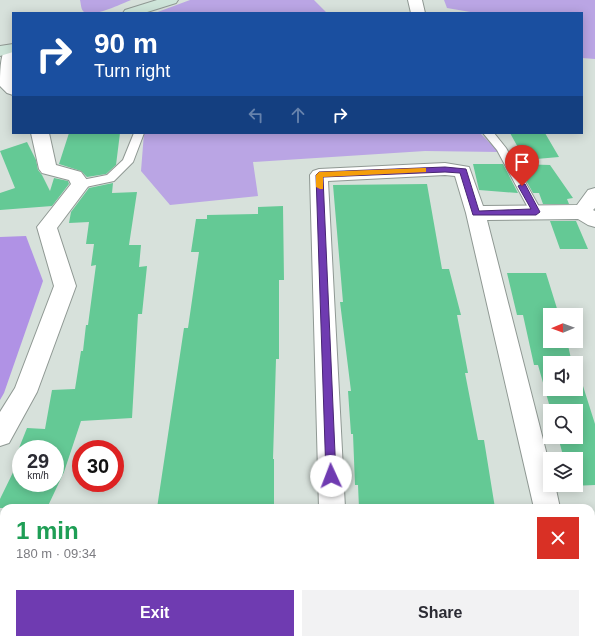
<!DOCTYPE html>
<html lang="en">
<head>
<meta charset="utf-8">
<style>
	body { margin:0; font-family:Arial,sans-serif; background:#f2f2f3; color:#2b2b33; height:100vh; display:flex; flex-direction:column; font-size:15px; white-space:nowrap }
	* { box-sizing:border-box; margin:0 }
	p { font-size:13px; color:#7c7c81 }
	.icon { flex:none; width:22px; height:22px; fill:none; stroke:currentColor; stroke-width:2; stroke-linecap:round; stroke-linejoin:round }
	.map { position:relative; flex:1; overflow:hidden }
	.panel { position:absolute; left:0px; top:504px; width:595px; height:140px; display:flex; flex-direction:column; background:#fff; border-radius:12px 12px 0 0; box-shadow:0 2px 10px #0003 }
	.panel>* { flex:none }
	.banner { position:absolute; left:12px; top:12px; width:571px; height:122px; border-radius:0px; box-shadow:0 2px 10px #0003; background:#1a4fa0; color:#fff; overflow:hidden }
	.needle { width:26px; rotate:269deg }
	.tools { position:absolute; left:543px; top:308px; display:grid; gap:8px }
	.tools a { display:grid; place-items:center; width:40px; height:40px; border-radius:0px; background:#fff; box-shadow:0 2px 10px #0003; font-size:20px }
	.speed { position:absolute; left:12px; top:440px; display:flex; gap:8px; font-size:20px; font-weight:700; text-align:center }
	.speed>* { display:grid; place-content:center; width:52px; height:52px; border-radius:50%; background:#fff; box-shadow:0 2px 10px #0003; line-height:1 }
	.speed small { font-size:10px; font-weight:400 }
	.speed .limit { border:6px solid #d22; background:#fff; color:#111 }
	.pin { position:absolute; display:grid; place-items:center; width:34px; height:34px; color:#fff; margin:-41px -17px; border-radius:50% 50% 50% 0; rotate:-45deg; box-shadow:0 0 4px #0007 }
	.pin .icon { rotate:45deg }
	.me { position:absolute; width:44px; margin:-22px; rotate:358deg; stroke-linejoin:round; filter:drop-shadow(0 0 3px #0008) }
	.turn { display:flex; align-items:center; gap:14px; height:84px; padding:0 16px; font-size:18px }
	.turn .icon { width:52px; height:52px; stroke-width:2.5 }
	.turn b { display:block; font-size:28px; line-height:34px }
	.lanes { display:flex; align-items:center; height:38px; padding:0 16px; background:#0003; justify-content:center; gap:20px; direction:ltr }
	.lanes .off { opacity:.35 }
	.round { display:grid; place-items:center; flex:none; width:42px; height:42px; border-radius:0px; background:#f2f2f3 }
	.headline { display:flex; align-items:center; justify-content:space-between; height:68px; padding:0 16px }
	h1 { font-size:24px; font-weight:700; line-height:30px; color:#1e9e55 }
	.button { display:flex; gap:8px; margin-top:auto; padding:8px 16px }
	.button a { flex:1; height:46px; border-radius:0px; background:#6f3bb1; color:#fff; font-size:16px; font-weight:700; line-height:46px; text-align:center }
	.button a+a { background:#f2f2f3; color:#2b2b33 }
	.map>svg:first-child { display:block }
	.green { fill:#baa5e4 }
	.water { fill:#b092e5 }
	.building { fill:#64c995 }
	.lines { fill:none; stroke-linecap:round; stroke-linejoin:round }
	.lane-casing { stroke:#8f9893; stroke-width:2 }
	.street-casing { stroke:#8f9893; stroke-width:2 }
	.secondary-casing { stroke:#8f9893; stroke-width:2 }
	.lane { fill:#fff; fill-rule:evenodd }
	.street { fill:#fff; fill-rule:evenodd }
	.secondary { fill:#cee5d9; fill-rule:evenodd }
	.route { fill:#6f3bb1; stroke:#482673 }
	.slow { fill:#f59e0b }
</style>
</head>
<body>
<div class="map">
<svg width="595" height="644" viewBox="0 0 595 644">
	<rect width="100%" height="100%" fill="#d7e1db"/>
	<path class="green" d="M80 0H131C121 4 93 18 84 12 81 10 81 4 80 0Z
		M190 0H314L327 13H155Z
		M444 0H595V59L582 58V13H476L447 8Z
		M144 133H480L499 152 425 151 253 162 258 196 170 205 141 171Z"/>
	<path class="water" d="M26 236 43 281 4 393 0 400V237Z"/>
	<path class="building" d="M69 133H120L116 165 106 174 87 177 81 171 59 164Z
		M510 133H545L559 157 525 160Z
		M27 142 36 160 38 170 42 175 50 191 54 178 68 181 69 184 52 206 0 210V193L15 188 0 151Z
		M473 164H503L518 193 479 190Z
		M517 164 550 165 573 198 567 199 569 204H543L539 193H533Z
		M113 183 112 193 137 192 129 245H141L139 267 147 266 142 314H138L132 418 81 421 64 472 47 508H0V499L21 456V483H55V449H21V453H17L27 428 45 429 52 390 75 389 81 351H83L86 325H88L96 265 91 266 94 244H86L89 222 69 223 71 212 89 188Z
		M427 184 442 269H449L461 315H457L468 373H465L478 440H484L495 508H359L358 485H355L353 434H351L348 391H351L340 302H343L333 185Z
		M283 206 284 280H279V359H276L273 459H274V508H157L184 328H188L199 252H191L196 219H207V215L258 214V207Z
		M550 221H576L588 249H560Z
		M507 273H546L559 315H550V341H567L572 363H550V389H576V377L579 386H583L595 424V485L571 486 576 485V459H564L558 437H576V411H551L538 365H534L523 315H517Z"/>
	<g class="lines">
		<defs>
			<path id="lane" d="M134 133H144L133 162 114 181 81 188 77 187 76 184 77 181 107 175 123 160Z
				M483 133H494L506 148 542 212 540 215H532L497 150Z"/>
			<path id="street" d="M408 0H422L425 13H411Z
				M11 45H13V95L7 93 0 86C0 74 0 56 6 46Z
				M31 133H49L56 165 81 172 90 184 57 228 76 286 37 392 9 443 0 446V412L15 388 54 286 37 227 71 184 69 180 42 173 39 169Z
				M445 163 469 167 483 206 577 205 588 190 595 188V208L593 210 595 211V227L588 225 578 219 487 220 550 467V485H555L560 508H534L466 213 455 176 445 175 328 181 345 508H319L310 175 313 171 319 169Z
				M591 576H595V604H591Z
				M195 640H225L224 644H194Z
				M447 640H477V644H447Z"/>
			<path id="secondary" d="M157 0H178L176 3 144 13H123L125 10Z
				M13 44V52L0 56V46Z"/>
		</defs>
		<use href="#lane" class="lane-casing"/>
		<use href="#street" class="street-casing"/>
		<use href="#secondary" class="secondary-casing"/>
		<use href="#lane" class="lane"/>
		<use href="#street" class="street"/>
		<use href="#secondary" class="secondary"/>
	</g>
	<path class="route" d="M445 167 466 169 479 211 531 209 518 186 522 184H525L540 212 536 215H473L460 173 445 172 323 177 336 476 335 480 331 481 327 480 326 476 316 175 319 172Z"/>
	<path class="slow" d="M423 168H426V172L323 177V189H320L316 187V175L319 172Z"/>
</svg>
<div class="tools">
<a><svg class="needle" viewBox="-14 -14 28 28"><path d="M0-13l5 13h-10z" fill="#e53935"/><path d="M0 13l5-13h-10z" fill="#7c7c81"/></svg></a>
<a><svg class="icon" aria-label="sound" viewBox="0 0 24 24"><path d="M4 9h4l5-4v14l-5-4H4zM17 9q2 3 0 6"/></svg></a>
<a><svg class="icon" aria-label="search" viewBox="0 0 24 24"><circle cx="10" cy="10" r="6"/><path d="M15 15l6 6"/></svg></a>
<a><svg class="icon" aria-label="layers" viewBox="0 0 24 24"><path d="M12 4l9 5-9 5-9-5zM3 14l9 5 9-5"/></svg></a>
</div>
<div class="speed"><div>29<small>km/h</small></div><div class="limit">30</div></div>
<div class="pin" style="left:522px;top:186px;background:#d93025"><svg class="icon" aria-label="arrive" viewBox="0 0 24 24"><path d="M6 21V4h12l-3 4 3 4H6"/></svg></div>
<svg class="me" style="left:331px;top:476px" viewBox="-20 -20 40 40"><circle r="19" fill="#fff"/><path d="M0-13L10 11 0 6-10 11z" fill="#6f3bb1"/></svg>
<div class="banner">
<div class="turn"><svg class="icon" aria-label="right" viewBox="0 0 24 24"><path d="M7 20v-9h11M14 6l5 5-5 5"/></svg><div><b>90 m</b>Turn right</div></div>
<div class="lanes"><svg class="icon off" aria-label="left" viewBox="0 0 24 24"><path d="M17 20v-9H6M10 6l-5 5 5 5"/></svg><svg class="icon off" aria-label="ahead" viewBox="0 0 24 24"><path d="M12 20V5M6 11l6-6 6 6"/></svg><svg class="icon" aria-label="right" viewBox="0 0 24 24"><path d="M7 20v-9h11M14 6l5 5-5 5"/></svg></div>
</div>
<section class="panel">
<div class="headline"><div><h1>1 min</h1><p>180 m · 09:34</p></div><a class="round" style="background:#d93025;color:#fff"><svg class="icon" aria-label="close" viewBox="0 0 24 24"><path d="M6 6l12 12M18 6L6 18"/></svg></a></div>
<div class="button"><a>Exit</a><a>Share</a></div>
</section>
</div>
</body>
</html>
